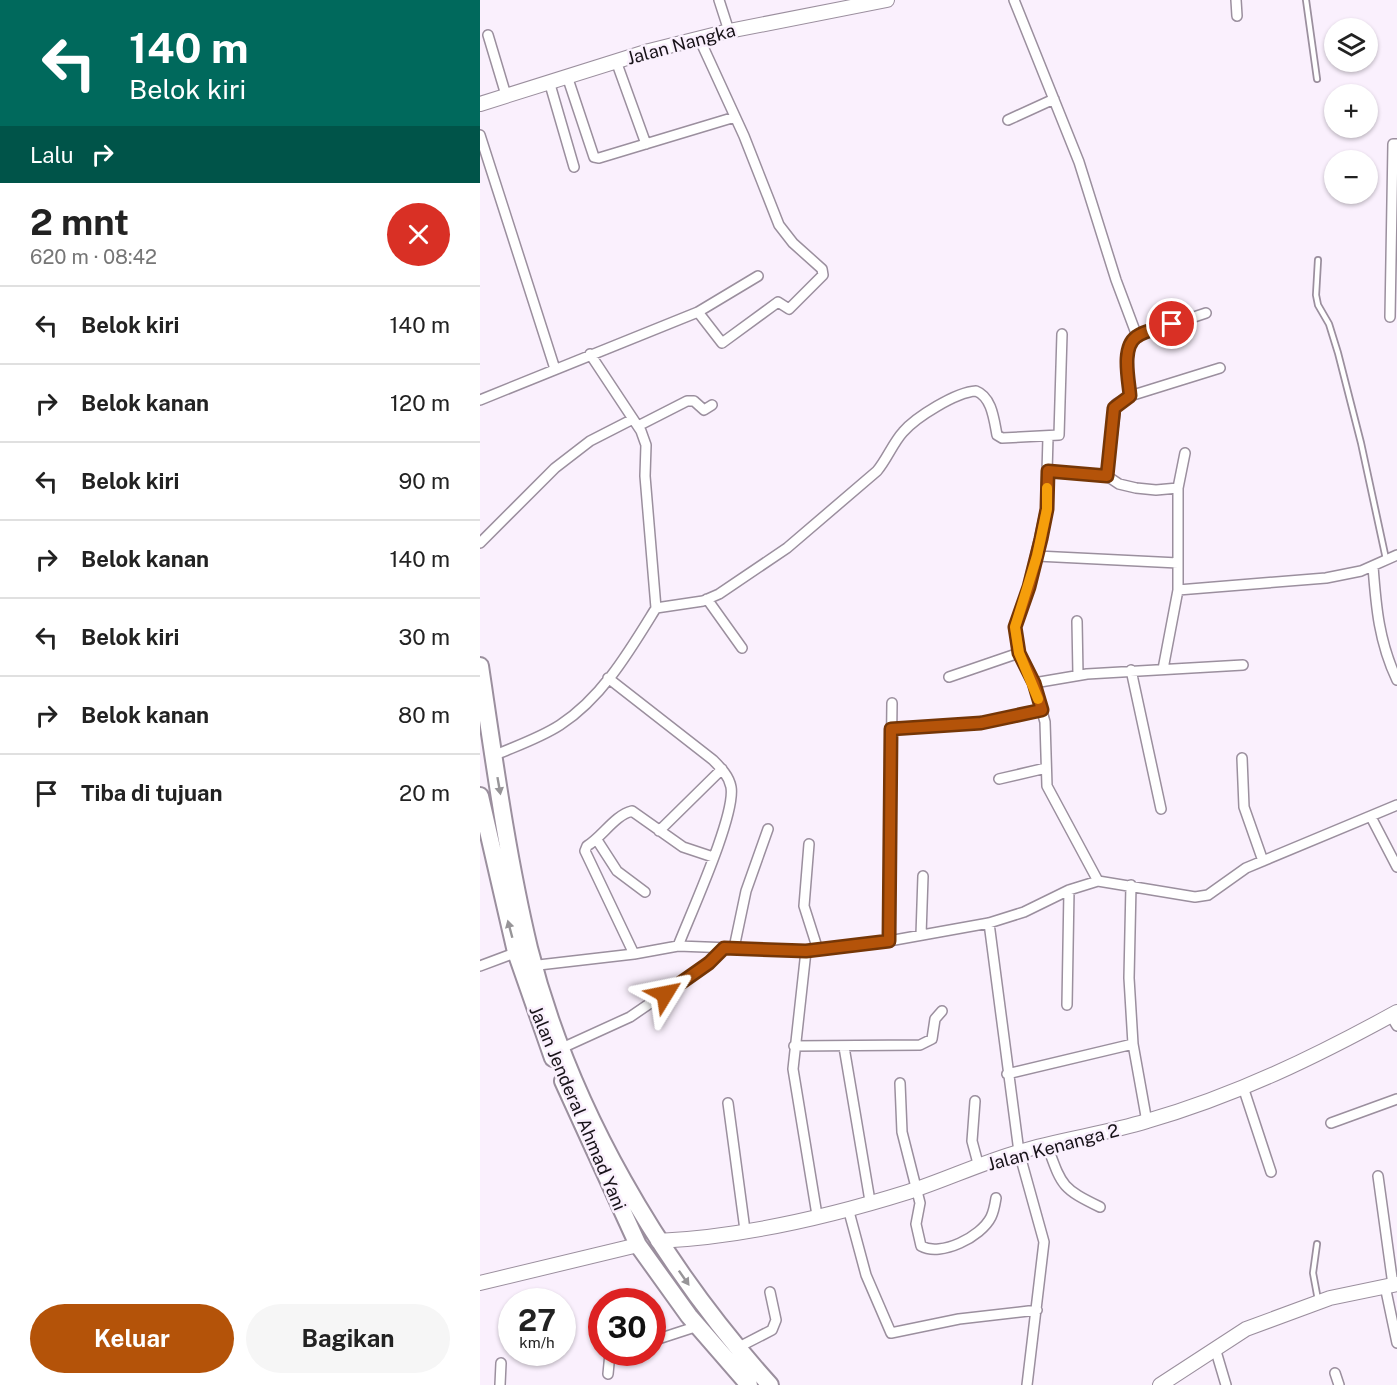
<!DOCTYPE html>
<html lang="id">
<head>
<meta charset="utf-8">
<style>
	body { margin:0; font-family:"Public Sans",sans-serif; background:#f6f6f6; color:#222; height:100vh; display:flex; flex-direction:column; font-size:22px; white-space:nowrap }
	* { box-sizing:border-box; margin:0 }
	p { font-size:20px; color:#767676 }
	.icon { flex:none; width:33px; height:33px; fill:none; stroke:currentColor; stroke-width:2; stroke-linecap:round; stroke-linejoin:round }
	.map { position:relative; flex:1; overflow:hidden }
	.details { display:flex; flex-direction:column; background:#fff; width:480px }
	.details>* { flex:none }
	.banner { background:#00695c; color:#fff; overflow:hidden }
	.fabs { position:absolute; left:844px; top:18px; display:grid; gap:12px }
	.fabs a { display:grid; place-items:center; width:54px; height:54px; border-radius:50%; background:#fff; box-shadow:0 2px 4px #0004; font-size:30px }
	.speed { position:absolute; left:18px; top:1288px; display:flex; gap:12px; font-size:30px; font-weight:700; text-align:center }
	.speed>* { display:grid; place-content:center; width:78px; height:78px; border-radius:50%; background:#fff; box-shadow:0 2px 4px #0004; line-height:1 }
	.speed small { font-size:15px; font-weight:400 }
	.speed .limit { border:9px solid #d22; background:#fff; color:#111 }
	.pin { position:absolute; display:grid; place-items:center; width:51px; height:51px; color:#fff; margin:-26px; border:3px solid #fff; border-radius:50%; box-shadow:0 2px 6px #0007 }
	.me { position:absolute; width:66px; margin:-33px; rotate:55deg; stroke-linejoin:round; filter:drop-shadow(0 0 4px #0008) }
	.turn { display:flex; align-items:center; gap:21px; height:126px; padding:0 30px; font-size:27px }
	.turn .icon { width:78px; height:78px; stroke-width:2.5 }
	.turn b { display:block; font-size:42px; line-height:51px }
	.then { display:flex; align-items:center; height:57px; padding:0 30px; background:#0003; gap:12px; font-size:22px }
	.round { display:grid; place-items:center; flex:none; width:63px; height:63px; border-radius:32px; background:#f6f6f6 }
	.head { display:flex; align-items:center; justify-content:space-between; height:102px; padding:0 30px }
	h1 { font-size:36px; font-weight:700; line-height:45px }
	.cta { display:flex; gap:12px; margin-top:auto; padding:12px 30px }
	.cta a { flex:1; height:69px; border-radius:36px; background:#b45309; color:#fff; font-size:24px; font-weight:700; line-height:69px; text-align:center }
	.cta a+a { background:#f6f6f6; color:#222 }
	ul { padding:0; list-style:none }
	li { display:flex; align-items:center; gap:18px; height:78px; padding:0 30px; border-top:2px solid #e0e0e0 }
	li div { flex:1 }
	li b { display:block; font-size:22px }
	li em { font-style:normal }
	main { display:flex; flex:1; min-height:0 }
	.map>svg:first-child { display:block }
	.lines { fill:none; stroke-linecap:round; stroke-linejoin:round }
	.lane-casing { stroke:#9b8f9e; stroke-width:8 }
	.street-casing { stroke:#9b8f9e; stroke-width:12 }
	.secondary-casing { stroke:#9b8f9e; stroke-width:16 }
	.highway-casing { stroke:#9b8f9e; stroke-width:20 }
	.lane { stroke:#fff; stroke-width:4.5 }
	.street { stroke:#fff; stroke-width:9 }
	.secondary { stroke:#fff; stroke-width:14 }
	.highway { stroke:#fff; stroke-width:16 }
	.oneway { fill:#979598 }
	.route-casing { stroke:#753606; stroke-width:15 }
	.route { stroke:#b45309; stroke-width:10 }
	.slow { stroke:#f59e0b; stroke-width:10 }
	.labels { text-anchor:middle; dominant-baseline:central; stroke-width:5; stroke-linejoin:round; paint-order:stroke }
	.street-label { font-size:18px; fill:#181319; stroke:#faf0fd }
</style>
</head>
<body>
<main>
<section class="details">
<div class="banner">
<div class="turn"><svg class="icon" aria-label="left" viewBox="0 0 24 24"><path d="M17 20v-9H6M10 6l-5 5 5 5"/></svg><div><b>140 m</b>Belok kiri</div></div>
<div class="then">Lalu<svg class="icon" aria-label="right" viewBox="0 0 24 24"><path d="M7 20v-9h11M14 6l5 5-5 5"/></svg></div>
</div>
<div class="head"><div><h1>2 mnt</h1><p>620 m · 08:42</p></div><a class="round" style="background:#d93025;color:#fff"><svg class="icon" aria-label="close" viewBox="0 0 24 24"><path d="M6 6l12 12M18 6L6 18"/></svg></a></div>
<ul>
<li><svg class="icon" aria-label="left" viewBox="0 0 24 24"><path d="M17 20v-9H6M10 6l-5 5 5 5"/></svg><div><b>Belok kiri</b></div><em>140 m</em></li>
<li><svg class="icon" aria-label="right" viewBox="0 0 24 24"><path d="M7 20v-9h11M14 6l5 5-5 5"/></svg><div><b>Belok kanan</b></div><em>120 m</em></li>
<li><svg class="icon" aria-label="left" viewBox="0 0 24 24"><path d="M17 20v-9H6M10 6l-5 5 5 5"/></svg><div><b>Belok kiri</b></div><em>90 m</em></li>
<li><svg class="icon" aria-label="right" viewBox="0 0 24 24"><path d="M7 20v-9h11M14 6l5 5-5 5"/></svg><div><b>Belok kanan</b></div><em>140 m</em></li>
<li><svg class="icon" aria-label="left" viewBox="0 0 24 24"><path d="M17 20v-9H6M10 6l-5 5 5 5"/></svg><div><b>Belok kiri</b></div><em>30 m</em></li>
<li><svg class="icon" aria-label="right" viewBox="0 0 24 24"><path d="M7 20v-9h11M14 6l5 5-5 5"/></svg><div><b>Belok kanan</b></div><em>80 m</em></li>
<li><svg class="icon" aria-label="arrive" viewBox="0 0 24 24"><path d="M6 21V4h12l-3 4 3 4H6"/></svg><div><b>Tiba di tujuan</b></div><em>20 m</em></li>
</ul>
<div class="cta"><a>Keluar</a><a>Bagikan</a></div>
</section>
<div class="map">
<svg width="917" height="1385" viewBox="0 0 917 1385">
	<rect width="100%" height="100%" fill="#faf0fd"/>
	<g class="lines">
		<defs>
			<path id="lane" d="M826 0 837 79
				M838 260 836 295 838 305 849 324 858 353 881 443 906 559
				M837 1244 833 1273 838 1300"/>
			<path id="street" d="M239 0 249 31
				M534 0 599 162 636 280 657 336
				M756 0 757 16
				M8 35 26 95
				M136 61 166 144
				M87 76 114 157 119 158 255 117
				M69 81 94 167
				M528 120 574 99
				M0 135 75 369
				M218 312 278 276
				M910 317 913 144H917
				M110 354 161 431 166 445 165 476 176 608
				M650 396C649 377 642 350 657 336L726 313
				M0 400 218 312 242 343 298 302 309 309 343 275 342 269 313 243 299 225 264 136 219 38
				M158 426 207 401H214L224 410 232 405
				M568 437 566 509 549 587 535 627 536 635 539 653 554 683 565 722 567 786 618 881
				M568 471 627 476 639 484 656 488 676 490 698 488V590L683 669
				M627 476 636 404 650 396 740 368
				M698 488 705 453
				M0 543 75 468 110 441 153 419
				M557 556 698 563
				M893 566C896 607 899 642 917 680
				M698 590 846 578 881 571 917 555
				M227 599 262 648
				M597 621 598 675
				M651 670 681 809
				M469 677 539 653
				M128 678 233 760C241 768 249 776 251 787 256 815 210 915 198 946
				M554 683 607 674 763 665
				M411 729 501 723 562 710
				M13 756C36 746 60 738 80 725 123 697 150 650 176 608L223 601 239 594 307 548 397 471C407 459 413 443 423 432 436 417 476 392 496 391 512 397 514 420 517 435L522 438 579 435 582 334
				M762 758 764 807 783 861
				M519 779 566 768
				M891 817 917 867
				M179 831 242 769
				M117 840 137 871 165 892
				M329 844 324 906 338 950
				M651 885 649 978 653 1044 667 1122
				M509 923 539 1152 564 1242 547 1385
				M441 935 443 876
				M409 941 412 703
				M254 948 266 891 288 829
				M326 951 313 1069 337 1215
				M154 954 105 851 107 846C122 837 135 815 152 811L203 847 233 857
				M0 966 40 951
				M50 966 154 954 198 946 326 951 409 941 509 923 544 912 589 890 618 881 715 897 728 895 766 868 917 805
				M587 1005 589 890
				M911 1016 917 1026
				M314 1046 440 1045 452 1039 455 1019 462 1011
				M364 1047 390 1201
				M82 1048 150 1017 229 963 244 947
				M527 1074 653 1044
				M420 1083 422 1132 440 1203 436 1224 441 1246C461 1257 501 1237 511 1217 514 1211 515 1204 516 1198
				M763 1087 791 1172
				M495 1101 492 1141 499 1167
				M248 1103 265 1230
				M851 1123 917 1099
				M567 1145C582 1186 581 1188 620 1207
				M898 1176 913 1285
				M368 1208 386 1275 411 1333 479 1319 557 1310
				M905 1286 917 1343
				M172 1341 218 1326
				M257 1348 292 1330 296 1320 290 1292
				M735 1348 746 1385
				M855 1373 859 1385
				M128 1374 130 1353
				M20 1385 21 1363"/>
			<path id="secondary" d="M0 104 169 51 249 31 407 0
				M178 1241C261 1237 348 1217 428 1192 465 1180 501 1163 539 1152 581 1139 625 1134 667 1121 755 1096 837 1056 917 1012
				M0 1283 158 1245
				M680 1385 766 1329 850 1298 917 1284"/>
			<path id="highway" d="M0 666C14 760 27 856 49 948 89 1108 180 1263 290 1385
				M0 796 36 952 73 1058
				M83 1081 158 1245 209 1316 269 1385"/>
		</defs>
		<use href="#lane" class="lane-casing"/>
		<use href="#street" class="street-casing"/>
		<use href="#secondary" class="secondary-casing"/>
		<use href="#highway" class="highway-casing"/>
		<use href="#lane" class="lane"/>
		<use href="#street" class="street"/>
		<use href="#secondary" class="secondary"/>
		<use href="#highway" class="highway"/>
	</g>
	<defs><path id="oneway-solid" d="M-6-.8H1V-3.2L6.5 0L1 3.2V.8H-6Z" transform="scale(1.5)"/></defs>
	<g class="oneway">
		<use href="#oneway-solid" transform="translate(19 786) rotate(80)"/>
		<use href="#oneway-solid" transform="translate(30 929) rotate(-105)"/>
		<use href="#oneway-solid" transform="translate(204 1278) rotate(55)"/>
	</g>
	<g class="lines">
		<defs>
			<path id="route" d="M185 994 229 963 244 948 326 951 409 941 411 729 501 723 562 710 554 683 539 653 535 627 549 587 561 539 567 509 568 471 627 476 634 408 650 396C649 381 641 348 656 337 665 330 681 328 692 324"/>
		</defs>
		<use href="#route" class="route-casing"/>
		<use href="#route" class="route"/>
		<path class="slow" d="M558 699 539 653 535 627 557 556 567 509V488"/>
	</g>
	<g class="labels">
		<g class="street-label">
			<text transform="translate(201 44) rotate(-15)">Jalan Nangka</text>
			<text transform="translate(98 1108) rotate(67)">Jalan Jenderal Ahmad Yani</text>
			<text transform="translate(573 1147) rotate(-15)">Jalan Kenanga 2</text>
		</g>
	</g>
</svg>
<div class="fabs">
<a><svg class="icon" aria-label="layers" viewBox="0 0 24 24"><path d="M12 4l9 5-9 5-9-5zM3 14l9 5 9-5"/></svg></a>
<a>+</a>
<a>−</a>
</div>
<div class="speed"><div>27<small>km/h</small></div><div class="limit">30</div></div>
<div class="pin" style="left:692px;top:324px;background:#d93025"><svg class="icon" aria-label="arrive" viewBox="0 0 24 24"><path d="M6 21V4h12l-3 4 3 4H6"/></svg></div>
<svg class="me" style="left:185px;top:994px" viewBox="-20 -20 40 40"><path d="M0-17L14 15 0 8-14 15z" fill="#b45309" stroke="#fff" stroke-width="4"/></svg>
</div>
</main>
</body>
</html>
